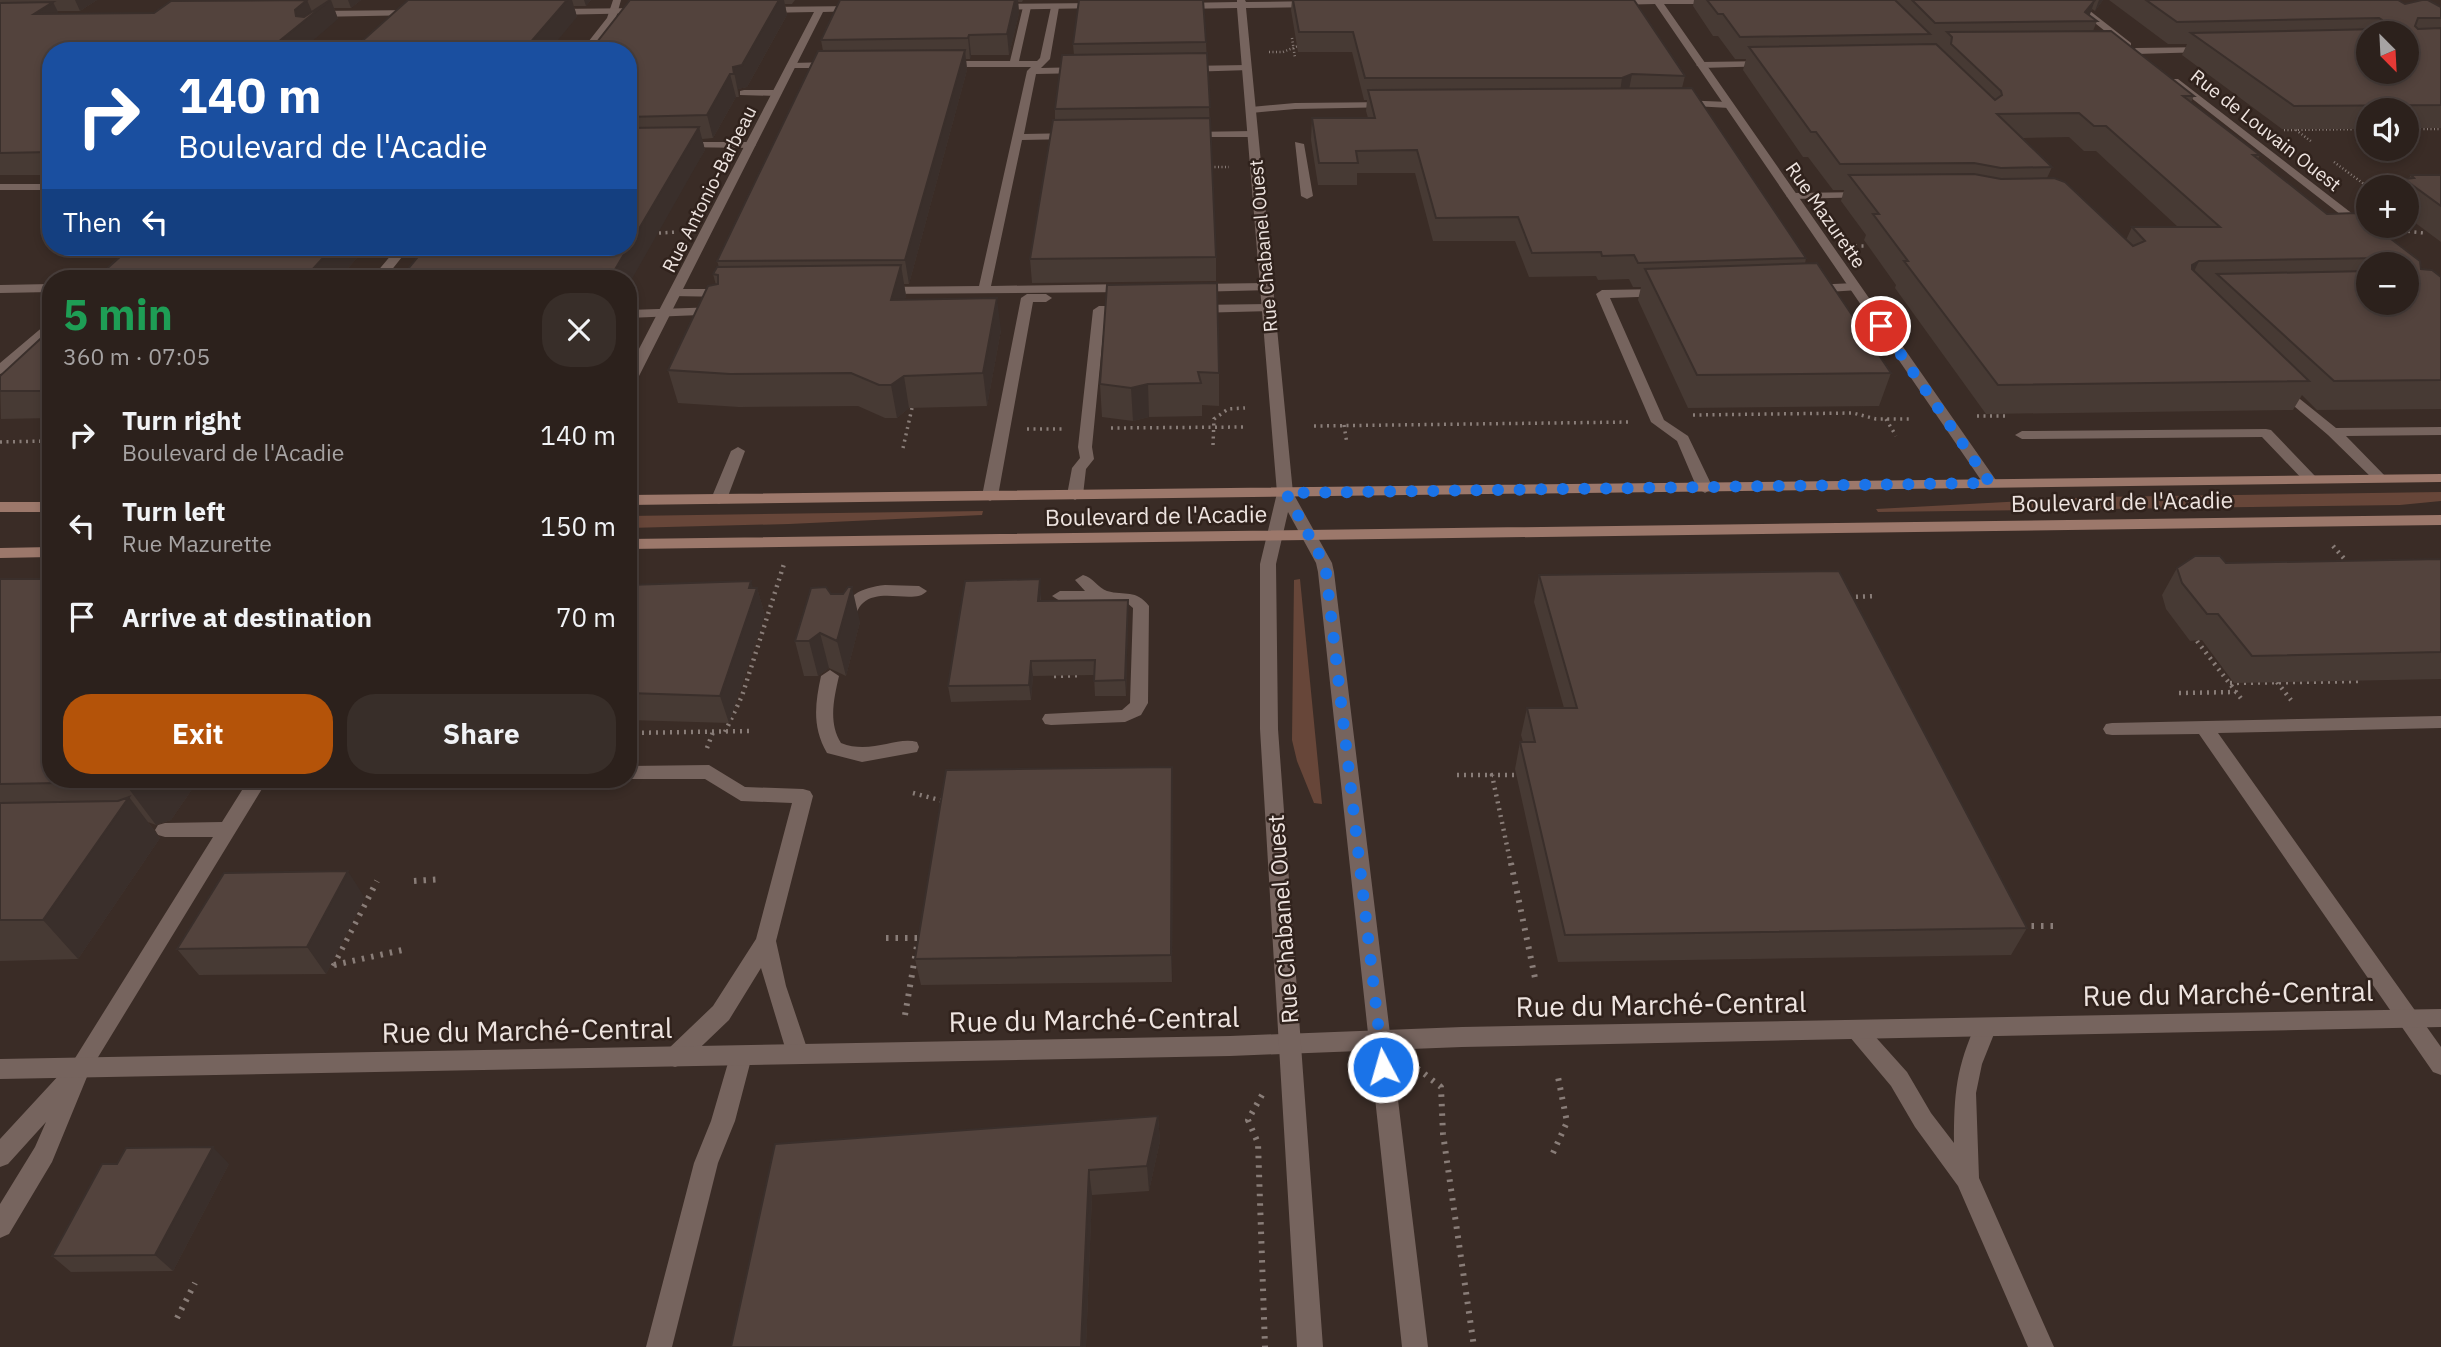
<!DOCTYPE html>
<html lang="en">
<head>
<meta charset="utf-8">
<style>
	body { margin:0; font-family:"IBM Plex Sans",sans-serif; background:#382e29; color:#f1f3f6; height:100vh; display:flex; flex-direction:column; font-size:26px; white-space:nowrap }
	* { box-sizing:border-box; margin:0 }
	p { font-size:23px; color:#a6a3a3 }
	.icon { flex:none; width:38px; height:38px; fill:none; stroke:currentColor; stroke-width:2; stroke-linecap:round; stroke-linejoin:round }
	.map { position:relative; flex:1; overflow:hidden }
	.side { position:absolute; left:42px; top:270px; width:595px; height:518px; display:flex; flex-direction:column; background:#2c211c; border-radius:28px; box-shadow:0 4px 10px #0003,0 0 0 2px #483e3b }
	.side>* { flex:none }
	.banner { position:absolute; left:42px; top:42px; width:595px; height:214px; border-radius:28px; box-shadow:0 4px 10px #0003,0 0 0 2px #483e3b; background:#1a4fa0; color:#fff; overflow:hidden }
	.needle { width:46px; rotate:156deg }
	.fabs { position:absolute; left:2356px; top:21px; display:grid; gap:14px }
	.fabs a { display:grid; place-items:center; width:63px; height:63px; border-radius:50%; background:#2c211c; box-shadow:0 4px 10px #0003,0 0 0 2px #483e3b; font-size:35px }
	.pin { position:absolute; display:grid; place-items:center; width:60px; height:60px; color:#fff; margin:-30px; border:4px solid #fff; border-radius:50%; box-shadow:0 2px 7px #0007 }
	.me { position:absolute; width:77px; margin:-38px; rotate:354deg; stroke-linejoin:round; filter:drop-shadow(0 0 5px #0008) }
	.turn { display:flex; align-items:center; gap:24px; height:147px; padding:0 21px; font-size:32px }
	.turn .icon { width:91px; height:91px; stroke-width:2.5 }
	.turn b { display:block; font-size:49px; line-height:60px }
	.then { display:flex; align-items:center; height:66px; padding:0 21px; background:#0003; gap:14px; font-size:26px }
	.round { display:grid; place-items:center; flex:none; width:74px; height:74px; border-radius:28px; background:#382e29 }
	.overview { display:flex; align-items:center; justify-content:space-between; height:119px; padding:0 21px }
	h1 { font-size:42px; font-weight:800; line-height:52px; color:#1e9e55 }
	.action { display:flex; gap:14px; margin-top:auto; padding:14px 21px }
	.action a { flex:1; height:80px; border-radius:28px; background:#b45309; color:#fff; font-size:28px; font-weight:800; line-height:80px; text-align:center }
	.action a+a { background:#382e29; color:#f1f3f6 }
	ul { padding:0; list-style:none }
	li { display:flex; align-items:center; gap:21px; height:91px; padding:0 21px }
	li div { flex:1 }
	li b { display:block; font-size:26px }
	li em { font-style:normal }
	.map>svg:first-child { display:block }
	.green { fill:#674639 }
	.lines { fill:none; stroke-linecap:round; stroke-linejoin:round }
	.path-far3 { stroke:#897d78; stroke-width:2.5; stroke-dasharray:1 2.5; stroke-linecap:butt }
	.path-far2 { stroke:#897d78; stroke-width:3.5; stroke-dasharray:2 4.5; stroke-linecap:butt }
	.path-far1 { stroke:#897d78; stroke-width:4.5; stroke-dasharray:2 5; stroke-linecap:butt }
	.path { stroke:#897d78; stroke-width:6; stroke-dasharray:2.5 7; stroke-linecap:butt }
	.service { fill:#76645e; fill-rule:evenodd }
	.minor { fill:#76645e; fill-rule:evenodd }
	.tertiary { fill:#76645e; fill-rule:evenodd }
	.secondary { fill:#9c786b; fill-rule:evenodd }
	.wall { fill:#473a34; fill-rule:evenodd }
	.shaded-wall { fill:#3a2f2b }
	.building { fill:#53433d; stroke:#3a2f2b; stroke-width:2; fill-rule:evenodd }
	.route { stroke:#1a73e8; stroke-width:12; stroke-dasharray:0 21.6 }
	.labels { text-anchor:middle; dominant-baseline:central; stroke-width:5; stroke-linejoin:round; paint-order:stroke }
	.far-street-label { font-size:19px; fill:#eee4e0; stroke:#30221c }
	.street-label { font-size:23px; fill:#eee4e0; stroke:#30221c }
	.near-street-label { font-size:28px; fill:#eee4e0; stroke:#30221c }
</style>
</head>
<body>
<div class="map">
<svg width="2441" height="1347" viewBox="0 0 2441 1347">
	<rect width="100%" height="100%" fill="#3a2c26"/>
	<path class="green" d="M2441 492V501L2400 505 1878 512 1876 509 2097 497Z
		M983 511 982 515 789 524 628 528V516Z
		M1300 579 1322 804 1314 803 1297 761 1292 740 1294 580Z"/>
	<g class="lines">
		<path class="path-far3" d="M1292 38 1295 58
			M1269 52H1283L1298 46
			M2406 129H2441
			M2284 130 2368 129
			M2296 130 2312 142
			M2334 162 2368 187
			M1211 167H1229"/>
		<path class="path-far2" d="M2406 224 2414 225
			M2395 230 2424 233
			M659 233 677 232
			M1855 246H1868
			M1693 415 1853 413 1876 419H1913
			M1977 416H2008
			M1886 419 1896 436
			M1344 425 1347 444
			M1314 426 1631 422
			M1111 428 1246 427
			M1027 429H1064
			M0 442 51 441
			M1213 445 1214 419 1228 409 1245 408
			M903 448 912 408"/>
		<path class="path-far1" d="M2333 546 2350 565
			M1849 597 1876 596
			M2197 641 2243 701
			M1054 676 1081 675V671
			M2277 682 2291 700
			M2230 683 2363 681
			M2179 693 2236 692
			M725 732 742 696 784 564
			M628 733 750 731
			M707 748 713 732
			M1457 775H1492
			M913 793 943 801
			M1511 865 1492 775H1516"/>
		<path class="path" d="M1511 863 1535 978
			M414 881 442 879
			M2022 926H2056
			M886 938H919
			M334 965 407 949
			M333 966 377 881
			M905 1015 918 940
			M1417 1068 1441 1087 1443 1134 1474 1347
			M1262 1095 1248 1120 1258 1143 1265 1347
			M1553 1153 1567 1122 1557 1072
			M177 1318 195 1283"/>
		<path class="service" d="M613 0H621L616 18 591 51H581L607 18Z
			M1027 4 1031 7 1019 61H1037L1040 58 1051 7 1055 4 1059 7 1050 59 1041 68 1084 67 1089 70 1084 73 1036 74 1024 134 1074 133 1079 136 1074 139 1022 140 991 286 1130 284 1136 288 1130 292 877 294V288L881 287 979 286 1027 71 1031 67H945L940 64 945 61H1010L1023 7Z
			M2209 47V51L2206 52 2136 54 2131 51 2136 48Z
			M1768 61 1771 62V66L1701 68 1696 65 1701 62Z
			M791 63 833 62 838 65 833 68H788L786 66Z
			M1247 65 1250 66V70L1186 72 1181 69 1186 66Z
			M744 90H777L782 93 777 96 740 95V91Z
			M1680 100 1729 102 1734 105 1729 108 1676 105V101Z
			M1391 102 1395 103V107L1295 109 1251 113 1246 110 1251 107 1295 103Z
			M1190 132 1253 131 1258 134 1253 137H1186V133Z
			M681 142H751L756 145 751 148 677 147V143Z
			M1295 142 1304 144 1313 196 1307 199 1301 196Z
			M0 184H51V190H0Z
			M1866 192 1870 193V197L1792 199 1786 196 1792 193Z
			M398 247H410L390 272 406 271 427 247H439L414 278H375L376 273Z
			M1267 283 1271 284V290L1193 292 1187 288 1193 284Z
			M1855 283 1861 287 1859 290 1812 293 1806 289 1812 285Z
			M51 284V292L0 293V285Z
			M675 289H727L733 293 727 297 671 296 669 293Z
			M1662 289 1668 293 1666 296 1610 298 1664 420 1688 436 1713 488 1705 493 1697 488 1677 441 1651 422 1596 294 1602 290Z
			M1027 294H1046L1052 298 1046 302H1033L998 496 990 501 982 496 1021 298Z
			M1269 304 1274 305V311L1195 313 1189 309 1195 305Z
			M1099 306H1129L1135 310 1129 314H1105L1092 447 1094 459 1086 469 1083 495 1075 500 1067 495 1072 468 1080 458 1078 447 1093 310Z
			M719 307 724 308V314L628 318V310Z
			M2280 383 2336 428 2441 427V435L2346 436 2387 478 2385 481H2375L2328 435 2275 390 2273 387Z
			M2266 429 2271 430 2315 476 2318 479 2315 482H2305L2262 437 2022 439 2015 435 2022 431Z
			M738 447 745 451 727 499 719 504 714 502 711 499 731 451Z
			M1083 575C1093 577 1098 588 1107 591 1125 596 1136 589 1149 606L1148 703 1141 715 1125 722 1051 725 1045 724 1042 719 1045 714 1122 710 1130 703 1133 608 1126 602 1060 601 1052 596 1060 591H1085L1075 580Z
			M885 585 919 586 927 591C915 605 881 587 863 603 857 608 856 616 852 623H840L838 619C846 595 860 588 885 585Z
			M830 670 839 676C834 698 828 723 841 743 871 755 896 736 917 742L919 747 917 752 862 762 827 753C812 727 815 704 821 676Z
			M2441 716V728L2218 733 2441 1047V1075L2433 1072 2199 734 2112 735 2106 734 2103 729 2106 724 2112 723Z
			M709 765 745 787 803 789 810 791 813 796 776 941 786 986 809 1054 806 1061 798 1064 790 1061 787 1054 761 968 729 1020 683 1064 675 1067 667 1064 664 1057 667 1050 713 1006 756 939 792 803 741 801 705 779H624H628V766Z
			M249 779H268L89 1072 52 1162 9 1234 0 1238V1204L35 1147 46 1122 8 1164 0 1167V1139L60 1074 67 1071 213 837H165L158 835 155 830 158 825 165 823 222 822Z
			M1985 1020 1993 1022 1996 1029 1982 1064 1976 1093 1979 1178 2054 1347H2028L1958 1186 1915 1127 1891 1086 1844 1030 1847 1023 1855 1021 1863 1023 1907 1072 1931 1113 1954 1143C1954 1094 1956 1067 1977 1022Z
			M741 1046 749 1049 752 1056 735 1121 718 1163 672 1347H646L694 1163 711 1121 730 1056 733 1049Z"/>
		<path class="minor" d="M1237 0H1245L1246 2 1316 1 1320 4 1316 7 1246 8 1293 493 1285 498 1277 493 1237 8 1179 9 1175 6 1179 3 1237 2Z
			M1610 0H1722L1718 4H1664L1998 483 1995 486H1985L1655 4 1613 5 1610 4Z
			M2066 0H2076L2131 43V47H2125Z
			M1099 3 1102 4V8L994 10 990 7 994 4Z
			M857 6 860 7V11L823 12 635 384 628 388V370L814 12 763 13 759 10 763 7Z
			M644 8 647 9V13L553 15 548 12 553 9Z
			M416 10 421 13 419 15 315 17 310 14 315 11Z
			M2172 79H2178L2367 225V229H2359L2172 83Z
			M130 247H143L109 278H96Z
			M51 320V331L5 373 0 374V363Z
			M2441 1009V1027L1462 1047 1230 1056 0 1079V1059L1230 1036 1462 1027Z"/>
		<path class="tertiary" d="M1285 488 1293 493 1332 563 1334 572 1428 1347H1402L1318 572 1316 563 1288 512 1276 564 1278 729 1323 1347H1297L1260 729V564L1277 493Z"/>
		<path class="secondary" d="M2441 474V482L628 505V495Z
			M0 502H51V512H0Z
			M2441 515V525L628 549V539Z
			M51 547V557L0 558V548Z"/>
	</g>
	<path class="wall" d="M0 0H97L80 11H57L59 14 154 13 192 1V0H361L351 8H334L338 19 51 51V175H0Z
		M408 0H591L586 6H574L577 17Z
		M630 0H795L792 4H785L787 15 747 87 738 89 739 97H736L713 138 702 139 705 150 628 278H410L407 270 628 247V51Z
		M840 0H1023L1022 2H1018L1019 13 1009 55H971L970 59H966L967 70 909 284H904L906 296 905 299 1001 330 987 406 909 408 897 418H885L858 406 739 407 678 403 668 370 716 285 713 274 719 267 717 261 823 51 821 40Z
		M1290 0H1634L1685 76 1682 88 1806 258 1805 264 1891 373 1879 406 1688 408 1638 300 1641 287H1633L1629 279 1598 280 1596 276 1529 277 1515 241H1433L1415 173H1357V185H1318L1311 140 1312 118H1368L1366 111 1367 100H1364L1352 52H1298L1291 10 1292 0Z
		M1694 0H2103L2095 11 2092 9 2089 15 2097 21 2093 31 2194 96 2191 102 2260 155 2258 159 2327 214 2421 269 2441 277V409L2317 410 2302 395 2293 410 1986 414 1895 288 1896 285 1864 240 1866 235 1841 201 1844 190H1833L1808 157H1803L1743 70 1746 59H1735L1718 36H1713L1693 6ZM2069 137 2084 151H2096L2178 227H2132L2126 240 2047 178 2052 167 2023 138ZM2368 264H2406L2368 303Z
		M2109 0H2398L2405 4 2441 7V128H2406V110H2368V129H2282L2182 55 2187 44H2168Z
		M1206 42 1216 257V281L1032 283 1030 259 1055 120V109L1074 55 1073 44Z
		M2411 175H2441V242L2406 216V187H2399L2404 179 2409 178Z
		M367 247 339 278H104L102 273Z
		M1107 285 1219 373V406L1202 405V416L1149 417 1133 421 1102 417 1100 384Z
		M51 329V418L1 419 0 376Z
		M2441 559V679L2234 683 2202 640 2190 641 2166 609 2162 595 2177 568 2226 563Z
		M1539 575 2027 928 2011 955 1558 962 1515 769 1520 742H1523L1521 735 1527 708H1564L1534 602Z
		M0 579 51 779H199L171 820 156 825 148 822 160 838 78 959 0 961Z
		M628 585 757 588 765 615 729 723 628 720Z
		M831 594 860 622 846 676 829 668 818 676H804L795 641Z
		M1041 594V601L1128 600V616L1126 696H1095L1094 675 1033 676 1031 700 951 702 948 686Z
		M1173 795 1172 982 921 985 915 959Z
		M365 898 326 974 199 975 177 949Z
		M1158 1116 1160 1141 1149 1191 1092 1195 1086 1347H731Z
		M229 1164 173 1271 71 1272 52 1256Z"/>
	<path class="shaded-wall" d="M75 0H97L80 11Z
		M307 0 313 14 331 0 338 19 301 51H267L296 16 295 10Z
		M348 0H361L351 8Z
		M567 0H572L577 17 549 51H523Z
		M584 0H591L586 6Z
		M779 0H784L787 15 747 87 738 89 739 97 733 67Z
		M1015 0H1018L1019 13 1009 55 1007 34Z
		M2095 0 2088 20 2085 12Z
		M2099 0H2103L2095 11Z
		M53 2 63 22 34 14Z
		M969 35 971 55 970 59 968 38Z
		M965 50 967 70 909 284 905 260Z
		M730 74 736 97 713 138 707 115Z
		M1632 74 1628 95 1619 99 1622 78Z
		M699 127 705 150 628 286V278H610Z
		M333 247H367L339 278H314L311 271Z
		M2199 261 2186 288 2192 265Z
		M901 265 906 296 896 331 891 300Z
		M223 272 227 278H217Z
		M997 298 1001 330 987 406 983 373Z
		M904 376 909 408 897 418 891 385Z
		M1148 384 1149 417 1133 421 1131 388Z
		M1040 579 1041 594 1039 616 1038 601Z
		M751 581 755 594 757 588 765 615 729 723 720 696Z
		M852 587 860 622 846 676 837 641Z
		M1128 600V616L1126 696 1125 680Z
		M820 633 829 668 818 676 809 641Z
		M1031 661 1033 676 1031 700 1029 685Z
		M1172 767 1173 795 1172 982 1171 955Z
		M143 779H199L171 820 156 825 126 785Z
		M129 797 160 838 78 959 43 920Z
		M348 871 365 898 326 974 307 947Z
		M1158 1116 1160 1141 1149 1191 1147 1166Z
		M213 1147 229 1164 173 1271 155 1255Z
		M1089 1170 1092 1195 1086 1347H1081Z"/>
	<path class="building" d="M307 0 295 10 296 16 304 17 330 0 267 51H51V152L0 153V3L53 2 34 14 154 13 171 1Z
		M408 0H567L523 51H351Z
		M630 0H779L742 65 733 67 734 74H730L707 115 628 117V51H590Z
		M840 0H1015L1007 34 969 35 968 38 821 40Z
		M1079 0H1203L1206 42 1073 44Z
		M1293 0H1634L1685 76 1632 74 1622 78H1365L1353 32H1299Z
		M1707 0H1895L1930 34 1740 37 1723 14H1718Z
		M1912 0H2095L2085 12 2097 21 1935 23Z
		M2146 0H2398L2405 4 2422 0H2428L2441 7V18H2418L2415 26 2418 29 2441 28V105L2294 106 2191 33 2379 29 2382 20 2379 18 2177 22ZM2368 33H2406V72H2368Z
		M2111 31 2194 96H2183L2260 155H2253L2327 214 2357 213 2368 221V226H2374L2420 261 2421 269 2432 270 2441 277V380L2334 381 2217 274 2368 271V303H2406V264H2386L2387 261 2384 258 2199 261 2192 265V269L2309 381 1998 385 1904 261H1908L1873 214H1879L1849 175 1974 174 2001 179 2054 178 2065 182 2133 246 2145 241 2132 227H2220L2106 126H2094L2079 113 1997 114 2052 167 2001 168 1974 163 1840 164 1816 132H1811L1749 47 1936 44 1995 100 2002 95 2001 91 1951 44 1952 37 1947 32Z
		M965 50 905 260 717 261 818 51Z
		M1207 53 1210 107 1055 109 1062 55Z
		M1692 88 1806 258 1638 263 1634 255 1602 256 1601 252 1532 253 1518 217 1436 218 1417 150 1356 151 1358 163H1319L1312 118H1375L1368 90Z
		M1210 118 1216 257 1030 259 1053 120Z
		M699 127 610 278H498L505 269 407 270 426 247H628V128Z
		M2411 175H2441V206L2404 179 2414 178Z
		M131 247H333L311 271 223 272 217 278H107L112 273H102Z
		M1817 263 1891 373 1697 375 1645 269Z
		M901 265 891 300 997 298 983 373 904 376 891 385H879L851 373 730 374 668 370 708 286 718 284V275L713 274 717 267Z
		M1217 283 1219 373 1198 372 1201 383 1148 384 1131 388 1100 384 1107 285Z
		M51 329V391H0V376Z
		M2195 556H2220L2226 563 2441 559V652L2252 656 2218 614H2207L2182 583 2177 568Z
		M1839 571 2027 928 1565 935 1520 742H1535L1527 708H1577L1539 575Z
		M0 579H51V779H143L142 780 126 785 119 782 0 784Z
		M1040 579 1038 601 1128 600 1125 680 1094 681 1095 660 1031 661 1029 685 948 686 965 581Z
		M751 581 749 588H757L720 696 628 693V585Z
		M826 587 831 594H843L848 587H852L837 641 820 633 809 641H795L811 588Z
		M1172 767 1171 955 915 959 946 770Z
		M129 797 43 920H0V803L118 801Z
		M348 871 307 947 177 949 224 873Z
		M1158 1116 1147 1166 1089 1170 1081 1347H731L775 1144Z
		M213 1147 155 1255 52 1256 102 1164H117L126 1148Z"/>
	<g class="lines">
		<path class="route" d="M1383 1067 1326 572 1324 563 1286 493 1990 483 1881 326"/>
	</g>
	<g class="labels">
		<g class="far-street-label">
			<text transform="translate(2266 130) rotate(38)">Rue de Louvain Ouest</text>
			<text transform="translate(709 189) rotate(-63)">Rue Antonio-Barbeau</text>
			<text transform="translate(1826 215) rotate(55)">Rue Mazurette</text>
			<text transform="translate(1263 246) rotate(-95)">Rue Chabanel Ouest</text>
		</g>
		<g class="street-label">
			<text transform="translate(2122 501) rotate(-1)">Boulevard de l'Acadie</text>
			<text transform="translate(1156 515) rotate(-1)">Boulevard de l'Acadie</text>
			<text transform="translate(1282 919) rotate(-94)">Rue Chabanel Ouest</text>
		</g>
		<g class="near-street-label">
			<text transform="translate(2228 993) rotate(-1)">Rue du Marché-Central</text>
			<text transform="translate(1661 1004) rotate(-1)">Rue du Marché-Central</text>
			<text transform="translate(1094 1019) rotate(-1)">Rue du Marché-Central</text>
			<text transform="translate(527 1030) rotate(-1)">Rue du Marché-Central</text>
		</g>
	</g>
</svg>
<div class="fabs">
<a><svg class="needle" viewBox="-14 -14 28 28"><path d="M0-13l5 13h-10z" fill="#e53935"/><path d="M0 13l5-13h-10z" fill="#a6a3a3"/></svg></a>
<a><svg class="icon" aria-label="sound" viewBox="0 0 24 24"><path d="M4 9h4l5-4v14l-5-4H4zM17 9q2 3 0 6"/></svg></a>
<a>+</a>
<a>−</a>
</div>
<div class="pin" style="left:1881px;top:326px;background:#d93025"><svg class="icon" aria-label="arrive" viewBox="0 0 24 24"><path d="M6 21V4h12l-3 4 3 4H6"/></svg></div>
<svg class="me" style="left:1383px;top:1067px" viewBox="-20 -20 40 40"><circle r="17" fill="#1a73e8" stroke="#fff" stroke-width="3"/><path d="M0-11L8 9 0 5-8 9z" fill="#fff"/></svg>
<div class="banner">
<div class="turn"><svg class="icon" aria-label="right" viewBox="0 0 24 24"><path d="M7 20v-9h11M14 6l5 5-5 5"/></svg><div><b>140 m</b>Boulevard de l'Acadie</div></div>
<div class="then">Then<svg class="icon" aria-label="left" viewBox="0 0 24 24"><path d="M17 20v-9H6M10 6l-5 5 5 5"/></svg></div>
</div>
<section class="side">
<div class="overview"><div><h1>5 min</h1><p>360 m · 07:05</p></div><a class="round"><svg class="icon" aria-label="close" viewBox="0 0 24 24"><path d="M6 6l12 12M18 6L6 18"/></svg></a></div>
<ul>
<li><svg class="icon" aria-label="right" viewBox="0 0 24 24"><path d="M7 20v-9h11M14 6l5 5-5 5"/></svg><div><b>Turn right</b><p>Boulevard de l'Acadie</p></div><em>140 m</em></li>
<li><svg class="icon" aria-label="left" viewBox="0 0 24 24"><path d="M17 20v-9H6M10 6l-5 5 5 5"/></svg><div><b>Turn left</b><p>Rue Mazurette</p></div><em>150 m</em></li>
<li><svg class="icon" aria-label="arrive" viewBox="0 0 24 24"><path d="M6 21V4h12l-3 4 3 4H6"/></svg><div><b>Arrive at destination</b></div><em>70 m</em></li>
</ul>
<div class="action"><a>Exit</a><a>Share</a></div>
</section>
</div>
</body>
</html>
